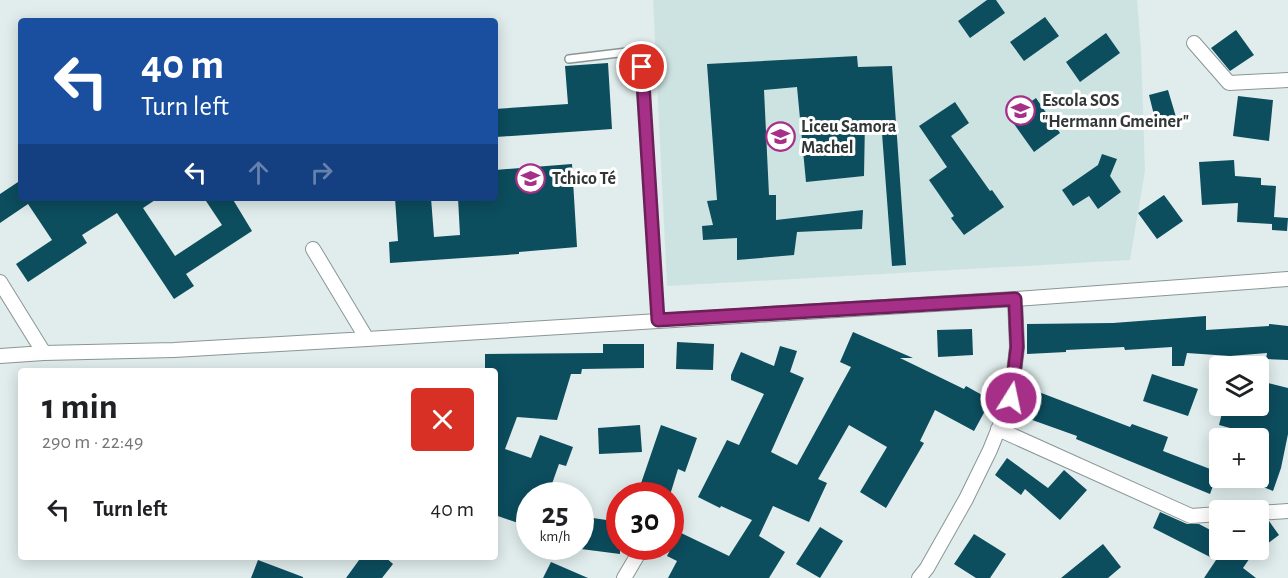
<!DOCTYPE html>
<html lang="en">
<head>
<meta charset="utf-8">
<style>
	body { margin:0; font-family:"Alegreya Sans",sans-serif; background:#f6f6f6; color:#202124; height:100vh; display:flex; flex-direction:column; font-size:22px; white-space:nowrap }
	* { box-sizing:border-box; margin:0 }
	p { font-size:20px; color:#757577 }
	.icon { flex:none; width:33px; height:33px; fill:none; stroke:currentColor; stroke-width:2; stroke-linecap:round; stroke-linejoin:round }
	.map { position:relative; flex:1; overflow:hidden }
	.details { position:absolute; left:18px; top:368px; width:480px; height:192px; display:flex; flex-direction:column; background:#fff; border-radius:6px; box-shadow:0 3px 15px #0003 }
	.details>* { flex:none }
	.top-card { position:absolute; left:18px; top:18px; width:480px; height:183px; border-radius:6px; box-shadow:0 3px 15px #0003; background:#1a4fa0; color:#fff; overflow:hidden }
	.fabs { position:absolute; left:1209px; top:356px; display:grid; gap:12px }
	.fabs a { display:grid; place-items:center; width:60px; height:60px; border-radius:6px; background:#fff; box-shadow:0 3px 15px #0003; font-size:30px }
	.speed { position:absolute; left:516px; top:482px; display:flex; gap:12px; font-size:30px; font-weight:700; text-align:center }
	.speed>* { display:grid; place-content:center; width:78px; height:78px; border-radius:50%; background:#fff; box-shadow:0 3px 15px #0003; line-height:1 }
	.speed small { font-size:15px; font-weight:400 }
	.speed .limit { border:9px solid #d22; background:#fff; color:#111 }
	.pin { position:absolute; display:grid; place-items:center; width:51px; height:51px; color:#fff; margin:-26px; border:3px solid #fff; border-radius:50%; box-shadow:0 2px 6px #0007 }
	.me { position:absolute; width:66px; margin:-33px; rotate:10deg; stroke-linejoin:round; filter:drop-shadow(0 0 4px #0008) }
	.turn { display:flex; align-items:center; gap:21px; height:126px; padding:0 24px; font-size:27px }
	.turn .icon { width:78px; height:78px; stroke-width:2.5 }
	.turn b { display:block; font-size:42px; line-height:51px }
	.lanes { display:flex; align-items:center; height:57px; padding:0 24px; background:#0003; justify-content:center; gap:30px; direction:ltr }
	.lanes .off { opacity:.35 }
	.round { display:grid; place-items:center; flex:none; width:63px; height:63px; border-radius:6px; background:#f6f6f6 }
	.head { display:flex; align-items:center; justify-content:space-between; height:102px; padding:0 24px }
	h1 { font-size:36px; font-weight:700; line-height:45px }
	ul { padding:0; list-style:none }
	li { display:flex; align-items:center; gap:18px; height:78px; padding:0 24px }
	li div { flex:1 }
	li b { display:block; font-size:22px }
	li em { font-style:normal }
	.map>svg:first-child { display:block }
	.built { fill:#cde3e2 }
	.building { fill:#0c4d5e }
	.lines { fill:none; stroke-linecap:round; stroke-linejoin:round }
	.lane-casing { stroke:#8a9695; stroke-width:10 }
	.street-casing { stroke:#8a9695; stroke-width:16 }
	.lane { stroke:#fff; stroke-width:7 }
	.street { stroke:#fff; stroke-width:14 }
	.route-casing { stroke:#6c1f58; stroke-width:15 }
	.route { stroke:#a62f87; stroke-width:10 }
	.labels { text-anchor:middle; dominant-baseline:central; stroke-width:6; stroke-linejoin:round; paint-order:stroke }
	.poi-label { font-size:18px; font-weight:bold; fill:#313636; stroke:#fff; text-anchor:start }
</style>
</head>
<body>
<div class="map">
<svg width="1288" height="578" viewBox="0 0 1288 578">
	<rect width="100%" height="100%" fill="#e0edec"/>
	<path class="built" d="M653 0H1137L1141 50 1145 171 1130 260 667 286Z"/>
	<path class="building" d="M987 0H996L1005 13 970 38 958 21Z
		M1045 17 1059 36 1024 61 1010 42Z
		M1236 30 1254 55 1230 71 1211 48Z
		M1106 33 1120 53 1080 82 1066 62Z
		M857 56 858 67 892 66 906 265 892 266 881 120H865L864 176 806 182 797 87 764 90 769 195H776V220L863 210 862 229 797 232 794 255 737 260V238L703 240 702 226 713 225 707 201 717 200 707 64Z
		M608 63 612 129 496 137 495 109 568 104 565 66Z
		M1168 90 1176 117 1156 123 1149 95Z
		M1238 96 1273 100 1269 141 1233 136Z
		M1036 98 1060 133 1034 152 1009 117Z
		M955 102 969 123 951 136 990 191 992 190 1004 207 964 235 951 218 954 216 929 180 947 167 919 126Z
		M1102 154 1117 159 1110 176 1121 192 1098 209 1089 196 1073 206 1062 190 1098 165Z
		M1234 160 1235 176 1261 178V185L1276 186 1274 217 1288 218 1287 231 1272 230V224L1237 222 1238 203 1202 205 1199 162Z
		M572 164 577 247 519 252V254L390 263 389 242 398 241 395 198H431L434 237 460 235 458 198H495V170Z
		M21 180V198H158L143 208 175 256 222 225 204 198H232L252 231 186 274 194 286 174 299 117 213 82 235 87 243 28 282 16 264 52 240 28 204 0 223V194Z
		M1164 195 1183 221 1157 239 1138 213Z
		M1206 316V330L1269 326V324L1288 326V360L1266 359 1267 353 1230 356 1187 353 1184 366H1172V347L1125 350 1124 347 1066 350V352L1027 354V324L1113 323Z
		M972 329 973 355 938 357 937 330Z
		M853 332 913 358H900L964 389 966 386 991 400 974 431 935 410 920 441 924 443 886 508 860 492 887 447 849 425 818 479 827 483 809 522 773 506 759 536 785 552 769 578H668L677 561 667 556 679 532 729 556 752 520 721 506 720 508 698 497 727 440 739 445 764 394 731 380V375L741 352 774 366 780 346 797 351 790 372 804 378 771 452 797 465 851 367 840 362Z
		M677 342 714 344 713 370 676 369Z
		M603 344H644V368L582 369 581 374H571L557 420 517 417 505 449 531 458 540 435 573 447 566 466 559 464 548 495H530V527L495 515V370H485V354L603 353Z
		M1152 374 1198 389 1188 416 1143 401Z
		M1268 383 1288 388V434L1281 468 1273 491 1258 485V451L1261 438H1227L1230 428 1219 425 1224 405H1262Z
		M1031 389 1130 427 1132 424 1168 437 1163 451 1218 472 1210 494 1076 439 1077 436 1021 416Z
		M640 425 642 452 599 454 598 428Z
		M661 425 697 438 685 472 678 469 670 495H637Z
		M1007 458 1048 488 1064 470 1087 490 1060 520 1025 489 1021 495 995 475Z
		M1160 512 1187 524H1199L1220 535V549H1256L1243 568 1256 578H1204L1216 560 1153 528Z
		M586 517 620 522V554L581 549Z
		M1269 521 1279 535 1258 551V522Z
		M820 527 843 541 820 578 796 564Z
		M974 534 1006 554 990 578H976L954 564Z
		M1103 544 1121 567 1108 578H1061Z
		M362 556H384L393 564 382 578H346Z
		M258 560 303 577V578H251Z
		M551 562 588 578H543Z"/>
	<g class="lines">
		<defs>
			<path id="lane" d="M569 59 627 52H634L640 60 659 320"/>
			<path id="street" d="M1194 43 1229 83 1288 80
				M313 249 367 339
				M0 282 44 353
				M0 356 44 353 174 350 367 339 1015 299 1288 279
				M998 429 1191 516 1220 514
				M1258 513 1288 511
				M624 578 643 546
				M919 578 927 568 966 499 990 450 1011 398 1017 347 1015 299"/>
		</defs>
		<use href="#lane" class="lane-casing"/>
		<use href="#street" class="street-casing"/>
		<use href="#lane" class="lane"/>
		<use href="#street" class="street"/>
	</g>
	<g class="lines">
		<defs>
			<path id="route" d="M642 67 658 320 1015 299 1017 347 1011 398"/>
		</defs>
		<use href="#route" class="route-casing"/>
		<use href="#route" class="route"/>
	</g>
	<defs>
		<symbol id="school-ring" viewBox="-11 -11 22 22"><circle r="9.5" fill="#fff" stroke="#a62f87" stroke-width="1.5"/><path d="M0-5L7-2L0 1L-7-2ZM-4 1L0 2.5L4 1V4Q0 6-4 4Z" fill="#a62f87"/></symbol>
	</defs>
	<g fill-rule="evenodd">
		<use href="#school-ring" x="1004" y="94" width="33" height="33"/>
		<use href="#school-ring" x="764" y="120" width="33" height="33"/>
		<use href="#school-ring" x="514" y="162" width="33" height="33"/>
	</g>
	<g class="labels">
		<g class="poi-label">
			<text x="1042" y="101">Escola SOS<tspan x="1042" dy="21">"Hermann Gmeiner"</tspan></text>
			<text x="801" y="127">Liceu Samora<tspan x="801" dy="21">Machel</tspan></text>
			<text x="552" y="179">Tchico Té</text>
		</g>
	</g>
</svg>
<div class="fabs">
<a><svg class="icon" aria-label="layers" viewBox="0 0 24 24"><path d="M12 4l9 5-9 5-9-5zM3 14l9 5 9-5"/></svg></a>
<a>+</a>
<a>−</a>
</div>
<div class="speed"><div>25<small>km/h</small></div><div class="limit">30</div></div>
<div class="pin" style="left:642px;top:67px;background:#d93025"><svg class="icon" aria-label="arrive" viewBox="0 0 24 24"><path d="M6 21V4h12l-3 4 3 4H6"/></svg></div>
<svg class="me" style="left:1011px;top:398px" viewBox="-20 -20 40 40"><circle r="17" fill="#a62f87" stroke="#fff" stroke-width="3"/><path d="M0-11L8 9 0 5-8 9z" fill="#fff"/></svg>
<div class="top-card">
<div class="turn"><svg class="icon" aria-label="left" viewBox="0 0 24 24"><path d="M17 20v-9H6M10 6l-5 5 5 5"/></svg><div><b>40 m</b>Turn left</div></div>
<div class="lanes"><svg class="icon" aria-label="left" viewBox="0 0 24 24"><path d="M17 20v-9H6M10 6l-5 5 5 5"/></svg><svg class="icon off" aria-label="ahead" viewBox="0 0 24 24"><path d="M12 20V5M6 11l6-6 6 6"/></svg><svg class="icon off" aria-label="right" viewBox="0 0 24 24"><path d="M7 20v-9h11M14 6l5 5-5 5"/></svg></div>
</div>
<section class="details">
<div class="head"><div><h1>1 min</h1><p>290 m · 22:49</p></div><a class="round" style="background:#d93025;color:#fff"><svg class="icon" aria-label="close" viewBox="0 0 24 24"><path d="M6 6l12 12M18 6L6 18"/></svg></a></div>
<ul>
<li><svg class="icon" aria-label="left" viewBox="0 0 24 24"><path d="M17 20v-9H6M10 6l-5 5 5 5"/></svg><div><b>Turn left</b></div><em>40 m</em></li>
</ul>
</section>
</div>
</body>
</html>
